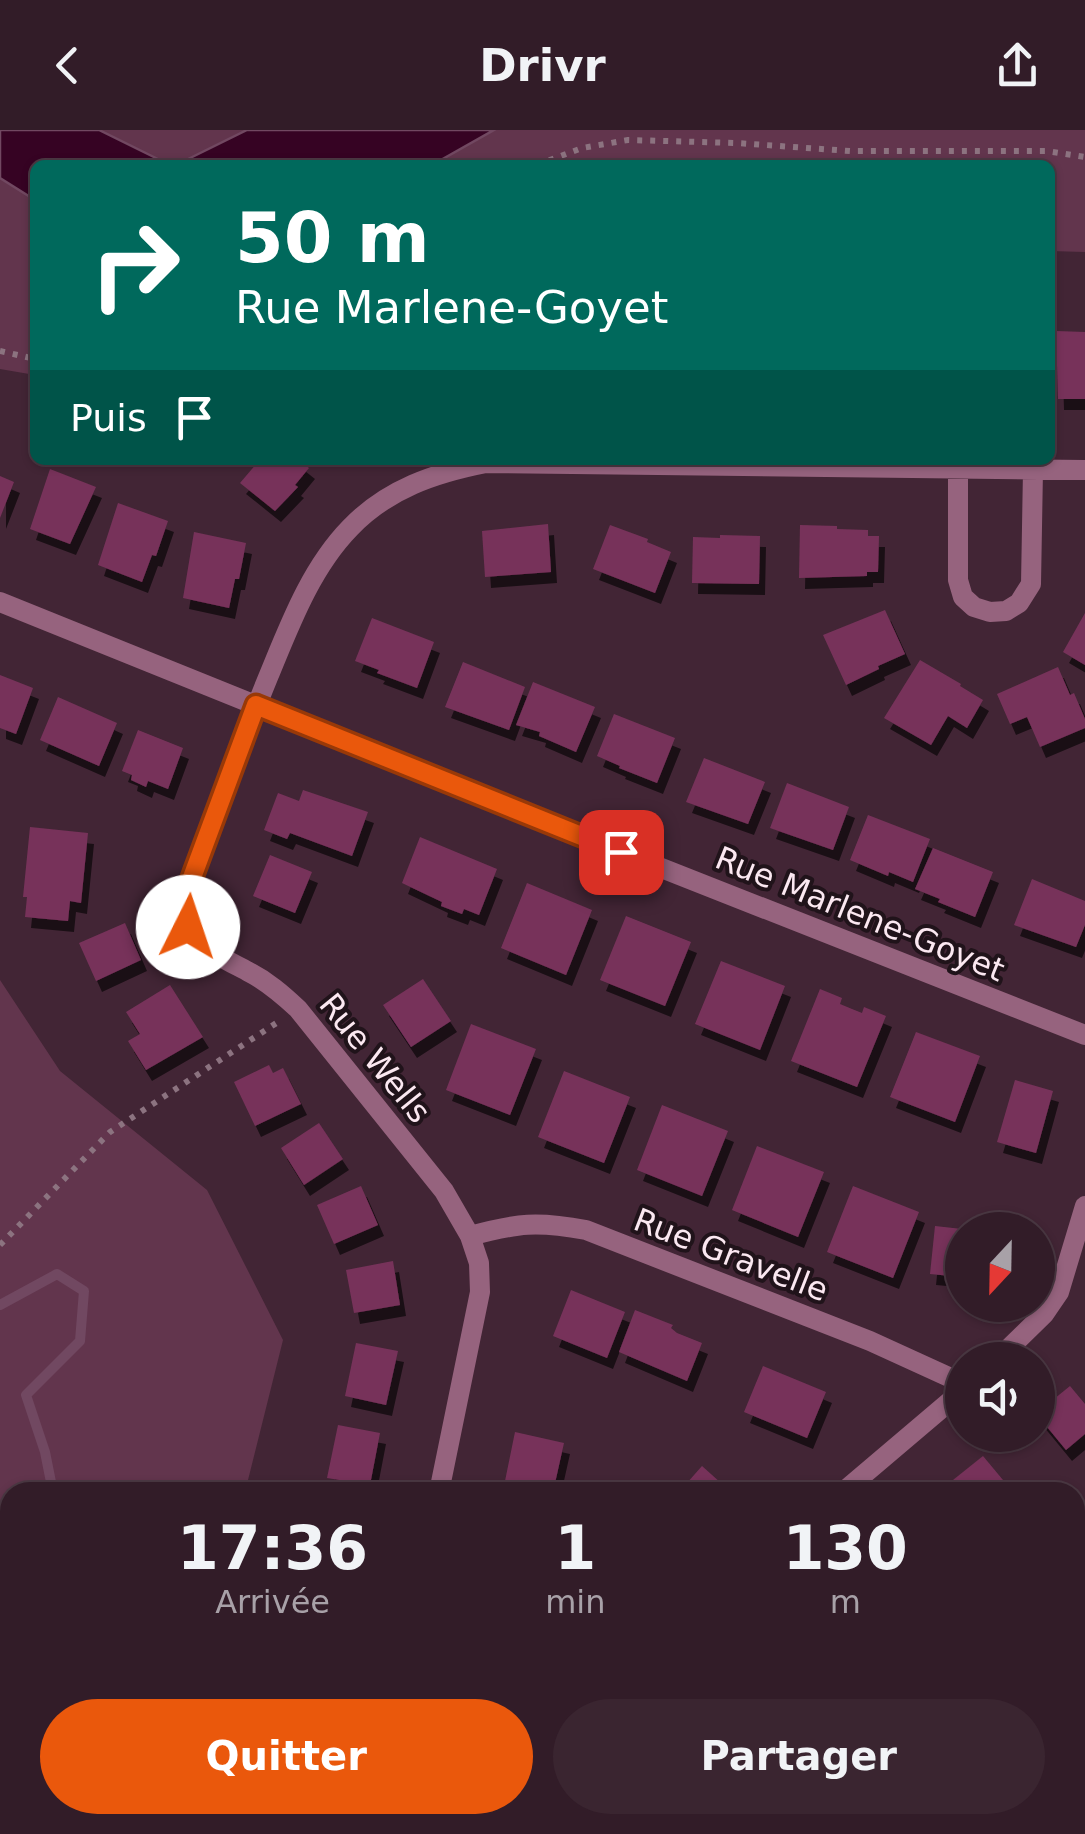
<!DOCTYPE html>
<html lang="fr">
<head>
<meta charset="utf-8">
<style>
	body { margin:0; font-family:"DejaVu Sans",sans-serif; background:#3a2530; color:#f1f3f6; height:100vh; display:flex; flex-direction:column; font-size:38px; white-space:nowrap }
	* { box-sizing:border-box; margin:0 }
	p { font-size:32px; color:#a8a1a8 }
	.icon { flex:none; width:55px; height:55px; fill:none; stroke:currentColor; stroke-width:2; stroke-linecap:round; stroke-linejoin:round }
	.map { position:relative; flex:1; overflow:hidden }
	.side { position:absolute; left:0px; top:1352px; width:1085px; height:352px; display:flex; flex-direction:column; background:#321c28; border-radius:30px 30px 0 0; box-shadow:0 2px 8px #0004,0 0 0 2px #4d3a45 }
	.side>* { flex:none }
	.hud { position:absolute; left:30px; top:30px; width:1025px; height:305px; border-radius:15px; box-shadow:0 2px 8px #0004,0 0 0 2px #4d3a45; background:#00695c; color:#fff; overflow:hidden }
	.needle { width:65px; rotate:202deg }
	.fabs { position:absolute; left:945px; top:1082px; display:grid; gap:20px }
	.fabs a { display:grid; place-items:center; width:110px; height:110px; border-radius:50%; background:#321c28; box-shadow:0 2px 8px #0004,0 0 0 2px #4d3a45; font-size:50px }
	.pin { position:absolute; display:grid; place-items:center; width:85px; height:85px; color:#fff; margin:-42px; border-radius:20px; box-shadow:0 5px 15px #0006 }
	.me { position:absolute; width:110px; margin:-55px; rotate:4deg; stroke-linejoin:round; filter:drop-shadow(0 0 8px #0008) }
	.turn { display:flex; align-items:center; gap:35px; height:210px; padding:0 40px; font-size:45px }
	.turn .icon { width:130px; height:130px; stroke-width:2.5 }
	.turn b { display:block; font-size:70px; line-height:85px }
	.then { display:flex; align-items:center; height:95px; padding:0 40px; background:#0003; gap:20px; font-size:38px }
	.eta { display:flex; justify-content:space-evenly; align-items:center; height:170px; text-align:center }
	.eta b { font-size:60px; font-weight:700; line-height:70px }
	.action { display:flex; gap:20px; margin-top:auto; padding:20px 40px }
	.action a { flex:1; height:115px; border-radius:60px; background:#ea580c; color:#fff; font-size:40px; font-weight:700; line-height:115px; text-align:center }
	.action a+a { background:#3a2530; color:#f1f3f6 }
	header { display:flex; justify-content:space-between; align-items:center; height:130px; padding:0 40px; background:#321c28; font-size:45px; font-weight:700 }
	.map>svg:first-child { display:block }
	.green { fill:#62354d }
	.water { fill:#360323; stroke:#714861; stroke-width:2.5 }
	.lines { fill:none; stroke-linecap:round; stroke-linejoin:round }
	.stream { stroke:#714861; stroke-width:10 }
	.building { fill:#77325a; filter:url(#shadow) }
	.path { stroke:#8c7380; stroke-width:6; stroke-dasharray:5 8; stroke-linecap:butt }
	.street { stroke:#96637e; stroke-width:20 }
	.route-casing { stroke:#983908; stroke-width:25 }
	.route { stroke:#ea580c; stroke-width:18 }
	.labels { text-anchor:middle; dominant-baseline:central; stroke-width:8; stroke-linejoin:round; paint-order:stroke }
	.street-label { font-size:32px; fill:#fbe8f1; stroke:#20131a }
</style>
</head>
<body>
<header><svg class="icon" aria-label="back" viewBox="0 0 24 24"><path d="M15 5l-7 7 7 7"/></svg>Drivr<svg class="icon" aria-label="share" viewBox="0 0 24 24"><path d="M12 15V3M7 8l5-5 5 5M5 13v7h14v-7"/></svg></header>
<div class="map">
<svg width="1085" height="1704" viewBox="0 0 1085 1704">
	<defs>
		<filter id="shadow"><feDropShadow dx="6" dy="11" stdDeviation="0" flood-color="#0009"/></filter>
	</defs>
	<rect width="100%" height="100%" fill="#422535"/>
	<path class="green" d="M99 0H247L176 35H170Z
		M494 0H1085V122L1050 121V35H432Z
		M0 48 35 70V245L0 239Z
		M0 850 60 941 207 1060 283 1210 245 1362H10V1695H246L253 1704H0Z
		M1085 1391V1704H760L769 1695H1075V1400Z"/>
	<path class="water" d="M0 0H99L170 35H35V70L0 48Z
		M247 0H494L432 35H176Z"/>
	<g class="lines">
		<path class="stream" d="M0 1175 57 1144 84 1161 80 1211 26 1265 45 1322 53 1362
			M0 1479 10 1466
			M0 1571 10 1588
			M1075 1655 1085 1651
			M71 1695 76 1704
			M969 1704 988 1695"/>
	</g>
	<path class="building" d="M1056 201 1085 202V269H1058Z
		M253 330H299L309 338 295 355 298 357 275 381 240 353 257 333Z
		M50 339 96 357 70 414 30 399Z
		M0 346 14 352 0 388Z
		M118 373 168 391 156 426 152 425 142 452 98 435Z
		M548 394 551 442 485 447 482 401Z
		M610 395 648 409 647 412 671 422 655 463 593 439Z
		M800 395 837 396V399L868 400V406H879L878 442H867V446L799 448Z
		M194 402 246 413 239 449H235L229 478 183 468Z
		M720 405 760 406 759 454 692 453 693 407 720 408Z
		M885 480 905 524 878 536 879 539 846 555 823 505Z
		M1085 483V535L1063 522Z
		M372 488 434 512 417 558 377 543 379 540 355 531Z
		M920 530 961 554 960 556 983 570 967 598 948 586 931 615 884 588Z
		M463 532 525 557 509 600 445 577Z
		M1058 537 1070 565 1074 563 1085 589V598L1040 617 1027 587 1010 594 997 564Z
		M0 545 33 558 16 604 0 598Z
		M533 552 595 577 576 622 539 606 540 602 516 595Z
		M58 567 117 593 99 636 40 610Z
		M614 584 675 608 657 653 619 638 620 636 597 626Z
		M138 600 183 618 168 659 148 651 146 657 131 650 132 645 122 641Z
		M704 628 765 652 748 694 686 672Z
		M787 653 849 677 833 720 770 698Z
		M303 660 368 682 352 726 290 703 287 709 264 700 278 663 299 671Z
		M868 685 930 709 913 752 889 742 888 746 850 730Z
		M30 697 88 703 81 773 70 771 68 791 25 787 27 767H23Z
		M420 707 497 739 479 785 464 779 462 784 441 776 442 772 402 753Z
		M933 718 993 742 975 787 938 772 940 769 915 759Z
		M270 725 312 742 295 783 253 766Z
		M1032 749 1085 771V795L1076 817 1014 795Z
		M527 753 592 780 566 845 501 818Z
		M626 786 691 812 665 876 600 850Z
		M125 793 141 830 96 851 79 813Z
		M721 831 785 856 760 920 695 894Z
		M423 849 451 891 411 917 383 875Z
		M170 855 203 907 146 940 128 911 140 904 126 882Z
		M820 859 842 868 840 874 852 879 862 883 864 877 886 886 857 957 791 931Z
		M471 894 536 919 510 985 446 960Z
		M916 902 980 926 955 992 890 967Z
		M269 935 273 943 283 938 301 974 255 996 234 952Z
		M564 941 630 967 604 1033 538 1007Z
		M1015 950 1053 961 1036 1023 997 1012Z
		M662 975 728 1001 702 1066 637 1040Z
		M319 993 343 1029 304 1055 281 1018Z
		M757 1016 824 1042 798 1107 732 1080Z
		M361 1056 378 1095 334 1114 317 1075Z
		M853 1056 919 1082 893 1148 827 1122Z
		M935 1096 962 1099V1147L930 1144Z
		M393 1131 400 1175 354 1183 346 1140Z
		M571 1160 625 1182 607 1228 553 1206Z
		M635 1180 673 1195 671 1198 677 1203 702 1213 687 1251 619 1222Z
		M356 1213 398 1221 386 1275 345 1266Z
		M763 1236 826 1262 807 1308 744 1282Z
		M1070 1256 1085 1274V1304L1066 1320 1038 1286V1282Z
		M338 1295 380 1303 370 1355 327 1348Z
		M515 1302 564 1313 553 1362H525L527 1356 505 1351Z
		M983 1326 1013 1362H955L948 1354Z
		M702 1336 731 1362H679Z
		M502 1695H564L561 1704H500Z
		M579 1695H647L646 1704H579Z
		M681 1695H702L691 1704Z"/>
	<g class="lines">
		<path class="path" d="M537 35 582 18 628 10 737 13 850 21H1047L1085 27
			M0 221 35 229
			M0 1115 110 1002 278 892"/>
		<path class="street" d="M958 339V450L963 467 974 477 990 482 1006 481 1019 473 1031 454 1033 340
			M0 472 550 694 1085 905
			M470 1106C518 1093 537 1091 586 1100L870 1211 962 1253
			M997 1230 1044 1184 1059 1162 1085 1076
			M439 1362 480 1162 479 1133 470 1106 444 1061 298 879C282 864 267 851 247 841 221 827 183 812 184 776 184 769 188 760 190 753 216 683 241 613 269 545 290 494 311 438 350 398 387 359 435 343 486 333L1085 340
			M843 1362 962 1261"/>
	</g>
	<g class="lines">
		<defs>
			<path id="route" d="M188 797 184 776 190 753 256 575 621 722"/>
		</defs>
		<use href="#route" class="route-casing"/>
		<use href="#route" class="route"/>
	</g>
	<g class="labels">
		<g class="street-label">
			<text transform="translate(860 784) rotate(22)">Rue Marlene-Goyet</text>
			<text transform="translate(375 928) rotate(51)">Rue Wells</text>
			<text transform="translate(731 1125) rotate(21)">Rue Gravelle</text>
		</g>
	</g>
</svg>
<div class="fabs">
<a><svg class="needle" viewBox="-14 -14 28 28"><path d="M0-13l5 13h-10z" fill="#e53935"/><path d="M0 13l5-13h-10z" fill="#a8a1a8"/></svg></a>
<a><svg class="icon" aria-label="sound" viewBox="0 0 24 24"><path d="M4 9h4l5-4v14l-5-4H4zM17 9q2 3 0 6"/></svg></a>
</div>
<div class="pin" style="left:621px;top:722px;background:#d93025"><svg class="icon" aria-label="arrive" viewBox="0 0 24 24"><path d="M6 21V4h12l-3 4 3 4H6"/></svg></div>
<svg class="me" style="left:188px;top:797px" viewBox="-20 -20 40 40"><circle r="19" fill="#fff"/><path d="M0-13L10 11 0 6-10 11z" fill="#ea580c"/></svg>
<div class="hud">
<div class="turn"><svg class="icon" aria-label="right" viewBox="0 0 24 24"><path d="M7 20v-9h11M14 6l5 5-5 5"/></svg><div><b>50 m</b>Rue Marlene-Goyet</div></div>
<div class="then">Puis<svg class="icon" aria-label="arrive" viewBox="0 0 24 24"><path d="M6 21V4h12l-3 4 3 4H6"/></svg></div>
</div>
<section class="side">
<div class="eta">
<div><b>17:36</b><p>Arrivée</p></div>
<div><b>1</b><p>min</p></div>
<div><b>130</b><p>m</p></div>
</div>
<div class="action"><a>Quitter</a><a>Partager</a></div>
</section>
</div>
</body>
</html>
